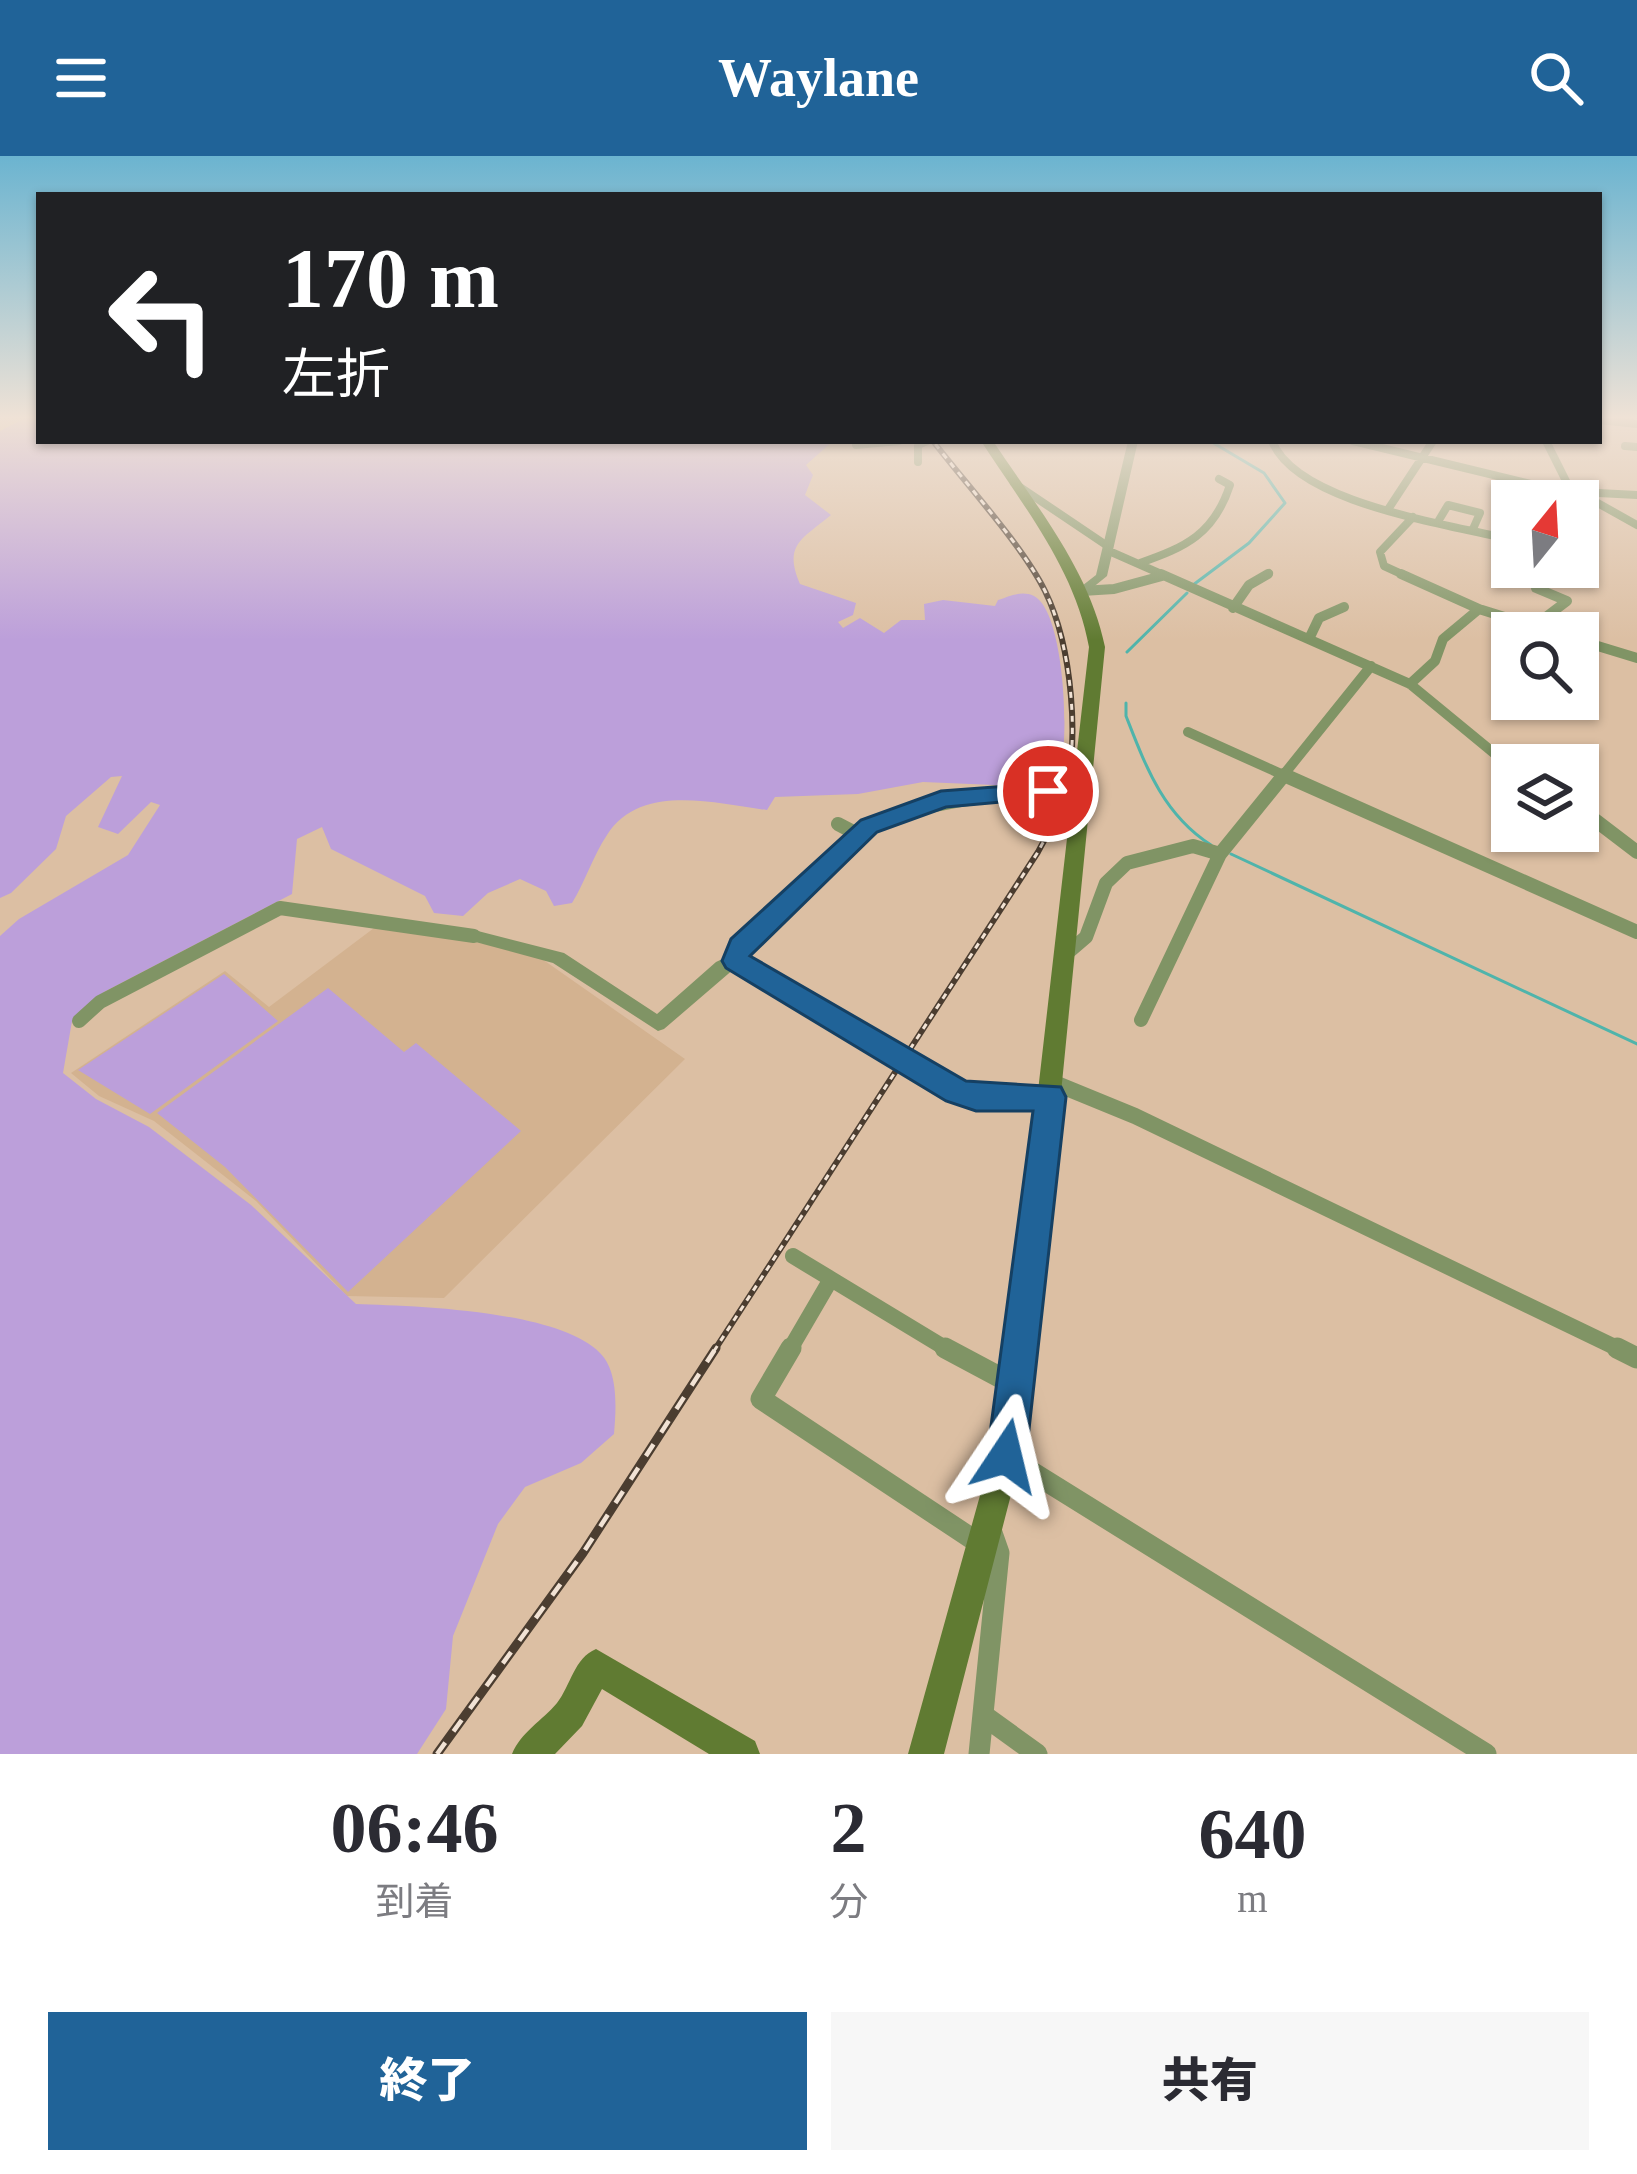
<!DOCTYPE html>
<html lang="ja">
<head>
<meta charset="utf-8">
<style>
	body { margin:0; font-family:"Times New Roman","Noto Sans JP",serif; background:#f7f7f7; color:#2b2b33; height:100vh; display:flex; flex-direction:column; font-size:45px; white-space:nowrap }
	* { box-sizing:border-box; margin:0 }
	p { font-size:39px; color:#7c7c81 }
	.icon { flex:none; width:66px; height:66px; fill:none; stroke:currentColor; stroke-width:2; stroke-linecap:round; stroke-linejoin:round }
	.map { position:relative; height:1598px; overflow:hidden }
	.sheet { display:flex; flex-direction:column; background:#fff; flex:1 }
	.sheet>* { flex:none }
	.hud { position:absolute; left:36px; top:36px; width:1566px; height:252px; border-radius:0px; box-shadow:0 3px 9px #0004; background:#202124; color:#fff; overflow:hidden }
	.needle { width:78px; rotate:18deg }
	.fabs { position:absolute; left:1491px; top:324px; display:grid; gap:24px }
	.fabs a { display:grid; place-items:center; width:108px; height:108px; border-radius:0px; background:#fff; box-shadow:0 3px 9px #0004; font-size:60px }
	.pin { position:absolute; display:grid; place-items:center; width:102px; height:102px; color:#fff; margin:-51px; border:6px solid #fff; border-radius:50%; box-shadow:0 3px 12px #0007 }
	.me { position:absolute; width:132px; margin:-66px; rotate:10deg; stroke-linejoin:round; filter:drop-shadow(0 0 9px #0008) }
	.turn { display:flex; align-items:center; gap:42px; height:252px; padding:0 48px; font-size:54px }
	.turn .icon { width:156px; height:156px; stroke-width:2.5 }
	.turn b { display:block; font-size:84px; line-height:102px }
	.eta { display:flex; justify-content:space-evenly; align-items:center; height:204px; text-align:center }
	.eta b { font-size:72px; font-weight:800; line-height:84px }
	.action { display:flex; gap:24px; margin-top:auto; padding:24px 48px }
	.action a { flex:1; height:138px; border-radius:0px; background:#206398; color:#fff; font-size:48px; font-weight:800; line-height:138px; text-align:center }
	.action a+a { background:#f7f7f7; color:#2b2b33 }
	header { display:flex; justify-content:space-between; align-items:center; height:156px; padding:0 48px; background:#206398; color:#fff; font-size:54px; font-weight:800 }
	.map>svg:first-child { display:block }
	.built { fill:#d3b290 }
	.green { fill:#bc9fda }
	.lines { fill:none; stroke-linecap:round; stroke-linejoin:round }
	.stream { stroke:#4fb4ab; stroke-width:3 }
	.minor-far4 { stroke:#809465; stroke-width:8 }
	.minor-far3 { stroke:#809465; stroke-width:10 }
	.minor-far2 { stroke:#809465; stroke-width:14 }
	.minor-far1 { stroke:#809465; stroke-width:16 }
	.minor { stroke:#809465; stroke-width:21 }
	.tertiary { fill:#809465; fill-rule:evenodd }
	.secondary { fill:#607b32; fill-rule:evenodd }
	.rail-far1-casing { stroke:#4b3d30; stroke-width:6 }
	.rail-casing { stroke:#4b3d30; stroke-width:9 }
	.rail-far1 { stroke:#f1e2d4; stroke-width:3; stroke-dasharray:6; stroke-linecap:butt }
	.rail { stroke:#f1e2d4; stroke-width:4.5; stroke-dasharray:14; stroke-linecap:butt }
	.route { fill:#206398; stroke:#154063; stroke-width:3 }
</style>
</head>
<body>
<header><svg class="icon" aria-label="menu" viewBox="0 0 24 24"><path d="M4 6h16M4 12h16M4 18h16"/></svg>Waylane<svg class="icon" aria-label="search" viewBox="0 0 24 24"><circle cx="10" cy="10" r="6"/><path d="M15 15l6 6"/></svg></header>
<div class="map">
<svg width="1637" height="1598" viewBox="0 0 1637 1598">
	<rect width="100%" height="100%" fill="#dcbfa3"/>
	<path class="built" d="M378 769 518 794 542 803 685 903 444 1142 347 1140 256 1045 154 965 99 940 71 917 225 815 269 851Z"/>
	<path class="green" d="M29 260H39V285H833L806 309 813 319 805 339 831 359C802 383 783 389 800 428L856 447 853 459 838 466 843 472 860 462 884 477 901 464H925L924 448 943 444 995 450 998 444C1010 440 1022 434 1034 440 1064 455 1070 581 1060 612 1057 623 1049 627 1040 631L923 626 858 638 775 641 767 654C716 648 641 626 607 679 593 700 585 726 572 747L554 750 546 735 520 723 488 737 463 760 434 757 425 740 331 693 322 671 297 683 292 738 104 836 72 865 63 917 96 943 149 971 251 1049 356 1148C415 1150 558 1154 600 1197 619 1216 616 1254 614 1278L581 1307 525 1331 498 1368 453 1480 446 1553 417 1598H0V780L19 763 128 699 160 649 151 646 118 678 98 671 122 620 111 621 66 660 56 693 11 737 0 742V275Z
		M224 818 278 865 150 958 78 914Z
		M328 832 404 896 416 887 521 975 348 1136 225 1011 157 957Z"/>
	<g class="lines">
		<path class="stream" d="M1193 429 1249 387 1285 347 1264 317 1210 285
			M1127 496 1187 437
			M1126 547V560C1146 611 1163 658 1211 689
			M1231 698 1637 888"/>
		<path class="minor-far4" d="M1599 264 1637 268
			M1272 285C1297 348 1450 368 1512 384
			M1353 285 1560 335 1637 339
			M1546 285 1569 331 1637 369
			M856 289 899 285
			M1625 290 1637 291
			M918 306V289L927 285
			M1014 327 1109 391
			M1389 352 1433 285
			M1439 364 1448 349 1480 357 1473 373
			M1109 395 1168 421
			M1140 407C1186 391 1214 378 1230 329L1219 323
			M1263 421 1269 417
			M1408 421 1384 410 1380 396 1413 361
			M1546 421 1554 411"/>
		<path class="minor-far3" d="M1161 418 1410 528 1512 612
			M1401 418 1479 453 1556 477
			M1082 435 1114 433 1162 420
			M1233 452 1249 429 1268 418
			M1534 470 1567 445 1536 432 1548 418
			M1309 483 1319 462 1344 451
			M1578 484 1637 502
			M1410 528 1435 505 1443 483 1479 453
			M1188 576 1290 622
			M1281 622 1371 510"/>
		<path class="minor-far2" d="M1284 619 1637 776
			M1578 651 1637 696
			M838 668 859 679
			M1065 799 1086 781 1106 727 1127 707 1193 690 1220 698
			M735 804 740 790C767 765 846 680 872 669 930 644 985 640 1047 635
			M1141 864 1220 698 1284 619
			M79 865 100 846 280 752 474 780"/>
		<path class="minor-far1" d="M1052 926 1135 960 1623 1195
			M831 1123 950 1195
			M789 1195 831 1123 793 1100"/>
		<path class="minor" d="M791 1192 761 1243 983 1390
			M945 1192 1018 1231
			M1617 1192 1637 1202
			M1006 1300 1486 1598
			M983 1559 1037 1598
			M979 1598 999 1397 992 1377"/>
		<path class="tertiary" d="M1128 285H1138L1107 420 1086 437H1078V433L1096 419Z
			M474 774 564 797 657 858 716 806 735 797 963 929 976 934 1051 933 1058 935 1060 941 1058 947 1051 949 976 950 950 941 735 812 664 873 658 875 553 807 468 784 466 780 468 776Z"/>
		<path class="secondary" d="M981 285H993C1036 350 1089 413 1105 491L1032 1231 1021 1300 944 1598H908L991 1300 1004 1231 1089 491C1075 413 1023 350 981 285Z
			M596 1493 755 1585 760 1598H709L602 1533 582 1570 555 1598H512C521 1576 542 1565 557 1547 571 1529 574 1502 596 1493Z"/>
		<defs>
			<path id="rail-far1" d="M714 1195 1038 696C1046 680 1058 663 1063 646 1081 588 1072 490 1045 435 1023 390 965 327 933 285"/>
			<path id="rail" d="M437 1598 583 1397 716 1192"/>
		</defs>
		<use href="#rail-far1" class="rail-far1-casing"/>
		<use href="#rail" class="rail-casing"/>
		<use href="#rail-far1" class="rail-far1"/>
		<use href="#rail" class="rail"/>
	</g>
	<linearGradient id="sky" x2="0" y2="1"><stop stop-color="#6bb4d0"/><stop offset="0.54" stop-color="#efe2d6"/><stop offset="1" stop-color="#efe2d6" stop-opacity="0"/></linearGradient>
	<rect width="1637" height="484" fill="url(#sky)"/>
	<path class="route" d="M1048 627 1056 630V641L946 651 877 676 750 800 966 925 1061 931 1066 941 1026 1300 1020 1314 1006 1320 993 1314 987 1300 1033 955H976L946 945 726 812 722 805 731 783 861 664 941 635Z"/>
</svg>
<div class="fabs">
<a><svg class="needle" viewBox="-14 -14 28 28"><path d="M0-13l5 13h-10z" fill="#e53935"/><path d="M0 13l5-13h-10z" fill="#7c7c81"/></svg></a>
<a><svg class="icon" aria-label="search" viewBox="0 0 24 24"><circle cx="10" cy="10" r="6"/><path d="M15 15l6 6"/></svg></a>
<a><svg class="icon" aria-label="layers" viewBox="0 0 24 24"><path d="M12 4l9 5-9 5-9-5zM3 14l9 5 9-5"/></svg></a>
</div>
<div class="pin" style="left:1048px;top:635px;background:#d93025"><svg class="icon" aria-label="arrive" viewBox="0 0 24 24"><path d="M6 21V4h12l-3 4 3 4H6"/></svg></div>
<svg class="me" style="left:1006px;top:1300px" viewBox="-20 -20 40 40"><path d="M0-17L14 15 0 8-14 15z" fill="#206398" stroke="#fff" stroke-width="4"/></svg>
<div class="hud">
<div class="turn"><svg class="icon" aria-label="left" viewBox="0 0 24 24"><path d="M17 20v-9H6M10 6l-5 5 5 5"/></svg><div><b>170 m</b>左折</div></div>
</div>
</div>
<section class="sheet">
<div class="eta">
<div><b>06:46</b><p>到着</p></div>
<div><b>2</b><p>分</p></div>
<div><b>640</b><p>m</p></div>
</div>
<div class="action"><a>終了</a><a>共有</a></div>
</section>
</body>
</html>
